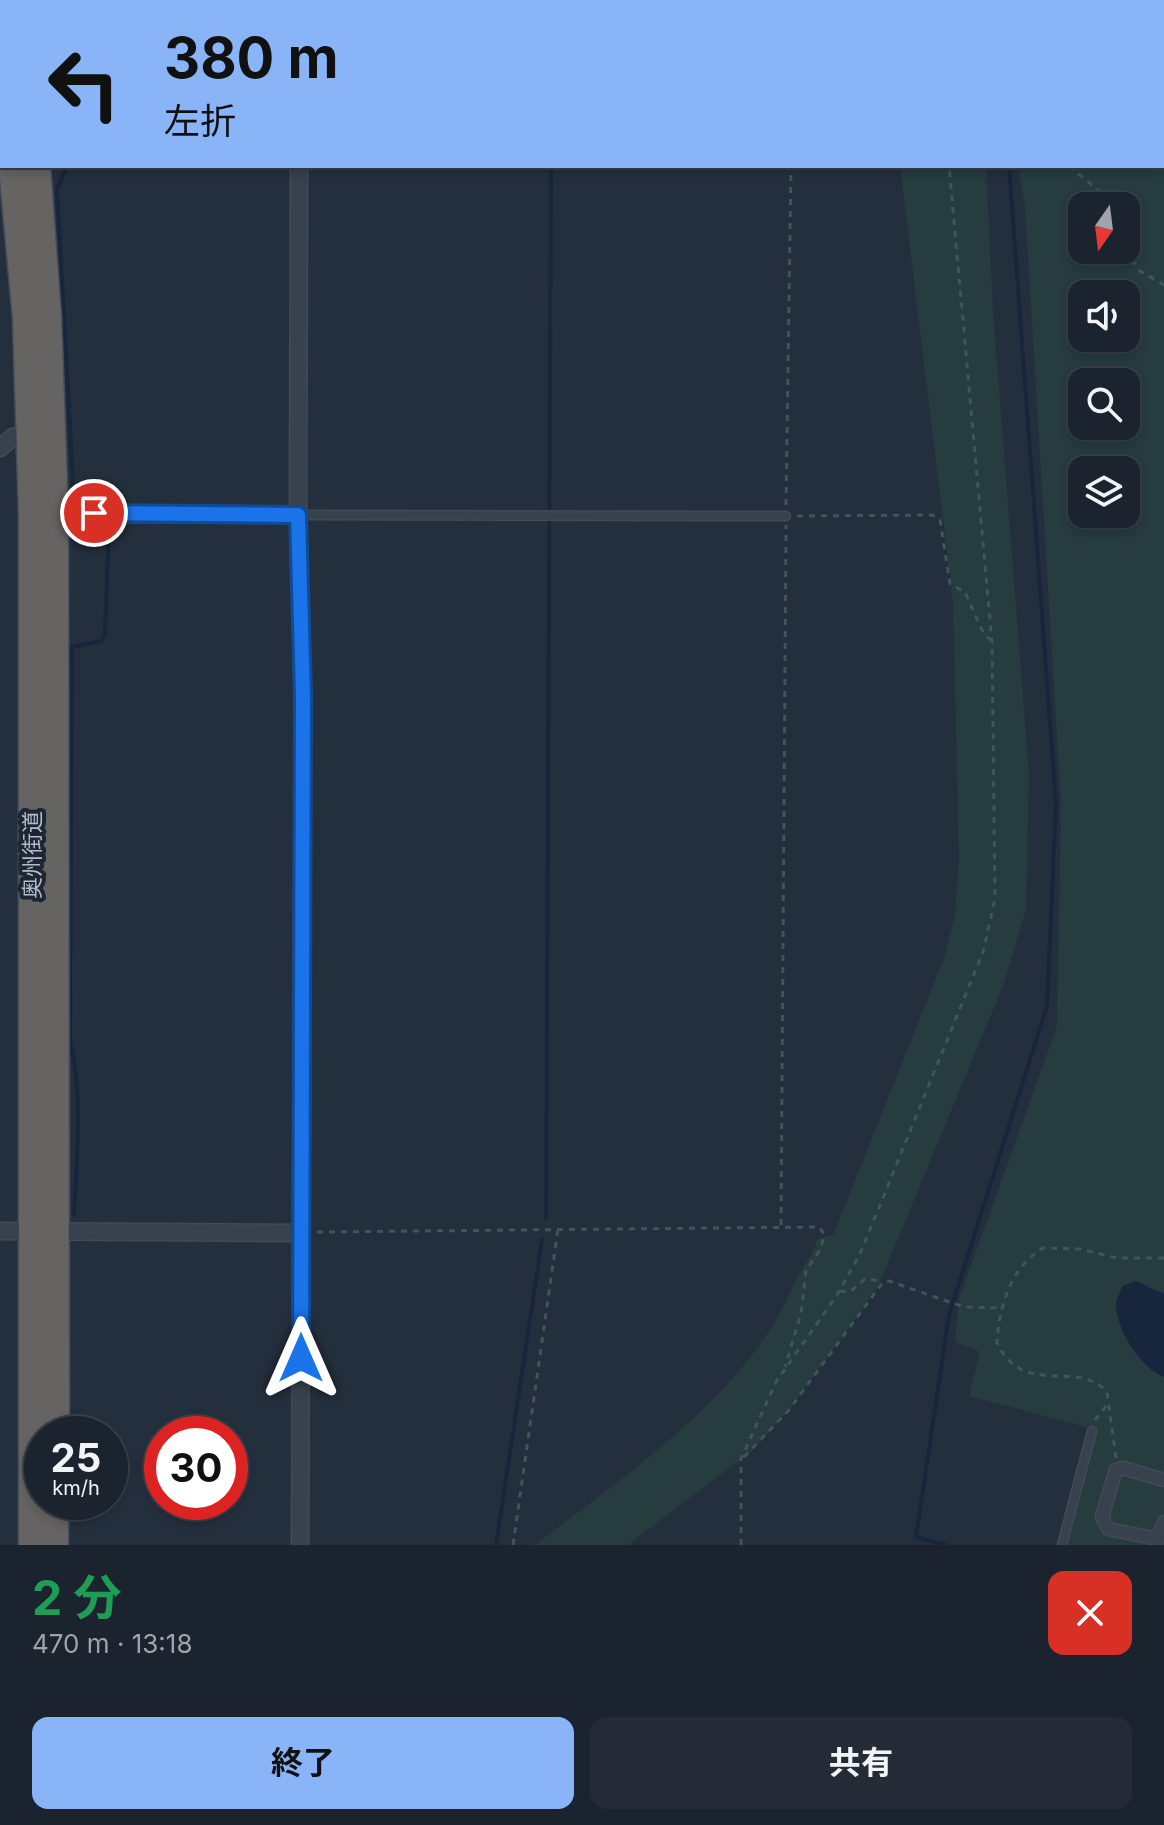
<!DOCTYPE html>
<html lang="ja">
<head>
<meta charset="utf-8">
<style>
	body { margin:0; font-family:Inter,"Noto Sans JP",sans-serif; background:#242b36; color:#f1f3f6; height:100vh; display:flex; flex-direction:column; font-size:30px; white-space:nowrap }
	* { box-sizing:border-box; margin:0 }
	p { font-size:26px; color:#a0a4aa }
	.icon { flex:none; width:44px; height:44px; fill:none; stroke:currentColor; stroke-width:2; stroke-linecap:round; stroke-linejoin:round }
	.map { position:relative; height:1545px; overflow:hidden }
	.panel { display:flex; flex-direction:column; background:#1b232e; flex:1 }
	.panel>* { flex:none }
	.hud { position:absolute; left:0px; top:0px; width:1164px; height:168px; box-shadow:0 4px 12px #0003,0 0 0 2px #39404a; background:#8ab4f8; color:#111; overflow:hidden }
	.needle { width:52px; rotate:194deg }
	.controls { position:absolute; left:1068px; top:192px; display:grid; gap:16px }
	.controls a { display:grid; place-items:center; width:72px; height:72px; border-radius:16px; background:#1b232e; box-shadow:0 4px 12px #0003,0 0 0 2px #39404a; font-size:40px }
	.speed { position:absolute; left:24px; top:1416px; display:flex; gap:16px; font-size:40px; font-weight:700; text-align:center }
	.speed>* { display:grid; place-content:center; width:104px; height:104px; border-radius:50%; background:#1b232e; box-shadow:0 4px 12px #0003,0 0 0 2px #39404a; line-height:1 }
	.speed small { font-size:20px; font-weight:400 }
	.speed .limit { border:12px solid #d22; background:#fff; color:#111 }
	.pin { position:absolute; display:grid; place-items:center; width:68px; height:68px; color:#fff; margin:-34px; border:4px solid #fff; border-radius:50%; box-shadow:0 2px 8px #0007 }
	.me { position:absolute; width:88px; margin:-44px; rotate:0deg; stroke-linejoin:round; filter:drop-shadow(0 0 6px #0008) }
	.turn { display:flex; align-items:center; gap:28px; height:168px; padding:0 32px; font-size:36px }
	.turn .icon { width:104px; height:104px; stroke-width:2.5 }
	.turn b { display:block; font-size:56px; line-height:68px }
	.round { display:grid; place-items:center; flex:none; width:84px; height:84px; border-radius:16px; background:#242b36 }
	.summary { display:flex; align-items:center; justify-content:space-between; height:136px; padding:0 32px }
	h1 { font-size:48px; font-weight:700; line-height:60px; color:#1e9e55 }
	.cta { display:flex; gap:16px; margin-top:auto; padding:16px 32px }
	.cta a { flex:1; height:92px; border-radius:16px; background:#8ab4f8; color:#111; font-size:32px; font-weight:700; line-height:92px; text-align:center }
	.cta a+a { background:#242b36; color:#f1f3f6 }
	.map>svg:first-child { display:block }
	.green { fill:#263c3f; fill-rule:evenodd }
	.water { fill:#17263c }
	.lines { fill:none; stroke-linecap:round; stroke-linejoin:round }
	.stream { stroke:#17263c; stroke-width:4 }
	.service-casing { stroke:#414a57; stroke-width:11 }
	.pedestrian-casing { stroke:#414a57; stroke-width:15 }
	.minor-casing { stroke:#414a57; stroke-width:19 }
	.tertiary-casing { stroke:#414a57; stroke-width:23 }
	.trunk-casing { stroke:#434c59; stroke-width:29 }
	.path { stroke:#3f5557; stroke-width:3; stroke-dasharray:6 6; stroke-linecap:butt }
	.service { stroke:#38414e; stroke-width:8 }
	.pedestrian { stroke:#38414e; stroke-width:12 }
	.minor { stroke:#38414e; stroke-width:16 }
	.tertiary { stroke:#38414e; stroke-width:20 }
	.trunk { stroke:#656462; stroke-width:26 }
	.path-bridge { stroke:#3f5557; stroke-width:3; stroke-dasharray:6 6; stroke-linecap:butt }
	.route-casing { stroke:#114b97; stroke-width:20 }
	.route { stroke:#1a73e8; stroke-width:14 }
	.labels { text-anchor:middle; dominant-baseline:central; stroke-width:8; stroke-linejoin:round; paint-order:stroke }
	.street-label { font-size:22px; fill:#b4bcc9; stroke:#1d2633 }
</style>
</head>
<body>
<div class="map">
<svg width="1164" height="1545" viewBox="0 0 1164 1545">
	<rect width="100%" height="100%" fill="#242f3e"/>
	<path class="green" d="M983 0H1164V1545H1068L1097 1430 969 1396 980 1352 955 1342 959 1299 1057 1026 1061 802 1025 207 1018 166H1162V2ZM1082 206H1126V250H1082ZM1082 294H1126V338H1082ZM1082 382H1126V426H1082ZM1082 470H1126V514H1082Z
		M900 166H986L993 311 1029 775 1026 909 1003 986 877 1289 789 1410 754 1449 628 1545H535C627 1474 750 1392 795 1282 801 1268 815 1254 817 1239L833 1235 945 955 955 914 959 860 953 601Z"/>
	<path class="water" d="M1136 1281 1164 1294V1377C1141 1368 1116 1330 1116 1304 1116 1299 1121 1291 1122 1286Z"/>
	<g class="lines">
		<path class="stream" d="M79 0 84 2
			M535 0V2
			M974 0 975 2
			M67 166 57 189 74 502
			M74 1214C77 1157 83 1095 70 1039L72 647 101 641 105 635 109 522
			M546 1218 551 166
			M496 1545 542 1240
			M946 1545 916 1537 949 1315 1047 1006 1056 804 1009 166"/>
		<defs>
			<path id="service" d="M298 515 786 516
				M1062 1545 1092 1431"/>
			<path id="pedestrian" d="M1164 1480 1123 1468 1116 1470 1102 1517 1108 1529 1158 1539 1164 1522"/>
			<path id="minor" d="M272 0 273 2
				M546 0 547 2
				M794 2 796 0
				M299 166 298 515 303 696 300 1545
				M0 448 13 437 30 433
				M55 514 298 515
				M0 1231 301 1233"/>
			<path id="tertiary" d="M0 132H2"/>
			<path id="trunk" d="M15 0V2
				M0 78 2 93
				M12 166 26 318 32 514V1545
				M37 166 48 317 55 514 56 1434
				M55 1545V1502"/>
		</defs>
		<use href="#service" class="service-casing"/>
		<use href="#pedestrian" class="pedestrian-casing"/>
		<use href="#minor" class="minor-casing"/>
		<use href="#tertiary" class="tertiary-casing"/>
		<use href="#trunk" class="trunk-casing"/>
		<path class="path" d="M916 0 917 2
			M1004 0 1005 2
			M1069 166 1110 200 1112 206
			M1125 250 1140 271 1164 285
			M786 505 791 166
			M797 516 932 515 940 520 950 584 965 592 982 630 990 640
			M781 1225 786 525
			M317 1232 819 1227 824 1234 821 1248 806 1271 801 1313 785 1367
			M840 1291 850 1292 865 1279 883 1281
			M1095 1420 1110 1401
			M744 1457 789 1410 883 1282 889 1281 964 1307 1002 1308
			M1116 1458 1107 1392C1077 1358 1024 1399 997 1343 999 1307 1010 1268 1043 1248L1080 1249 1117 1258H1164
			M513 1545 558 1229
			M741 1545V1459L776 1382 837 1295 860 1254 983 952 995 899 992 642 949 166"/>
		<use href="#service" class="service"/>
		<use href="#pedestrian" class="pedestrian"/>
		<use href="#minor" class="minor"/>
		<use href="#tertiary" class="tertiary"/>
		<use href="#trunk" class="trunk"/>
		<path class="path-bridge" d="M0 83 2 82"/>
	</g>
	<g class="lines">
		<defs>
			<path id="route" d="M94 513 298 515 303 696 301 1358"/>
		</defs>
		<use href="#route" class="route-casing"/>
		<use href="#route" class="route"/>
	</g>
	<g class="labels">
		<g class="street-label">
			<text transform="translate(32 855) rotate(-90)">奥州街道</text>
		</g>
	</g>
</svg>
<div class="controls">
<a><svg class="needle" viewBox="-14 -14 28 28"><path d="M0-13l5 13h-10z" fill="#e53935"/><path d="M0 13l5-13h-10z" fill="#a0a4aa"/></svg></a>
<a><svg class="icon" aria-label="sound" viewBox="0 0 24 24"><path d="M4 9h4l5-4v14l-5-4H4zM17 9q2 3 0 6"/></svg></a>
<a><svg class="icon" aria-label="search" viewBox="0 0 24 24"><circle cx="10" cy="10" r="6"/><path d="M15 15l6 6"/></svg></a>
<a><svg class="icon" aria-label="layers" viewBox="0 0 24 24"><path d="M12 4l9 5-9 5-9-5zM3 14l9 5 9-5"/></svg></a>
</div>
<div class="speed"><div>25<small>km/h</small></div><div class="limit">30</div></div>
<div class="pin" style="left:94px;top:513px;background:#d93025"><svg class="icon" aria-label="arrive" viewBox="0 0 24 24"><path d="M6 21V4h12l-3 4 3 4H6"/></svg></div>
<svg class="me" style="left:301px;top:1358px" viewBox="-20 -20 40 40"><path d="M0-17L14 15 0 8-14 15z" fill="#1a73e8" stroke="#fff" stroke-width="4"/></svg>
<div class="hud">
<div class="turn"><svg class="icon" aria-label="left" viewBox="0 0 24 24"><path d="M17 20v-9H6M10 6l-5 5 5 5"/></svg><div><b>380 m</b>左折</div></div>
</div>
</div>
<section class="panel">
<div class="summary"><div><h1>2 分</h1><p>470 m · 13:18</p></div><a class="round" style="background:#d93025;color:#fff"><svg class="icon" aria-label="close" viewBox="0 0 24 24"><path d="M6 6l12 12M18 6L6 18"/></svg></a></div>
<div class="cta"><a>終了</a><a>共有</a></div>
</section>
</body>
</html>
